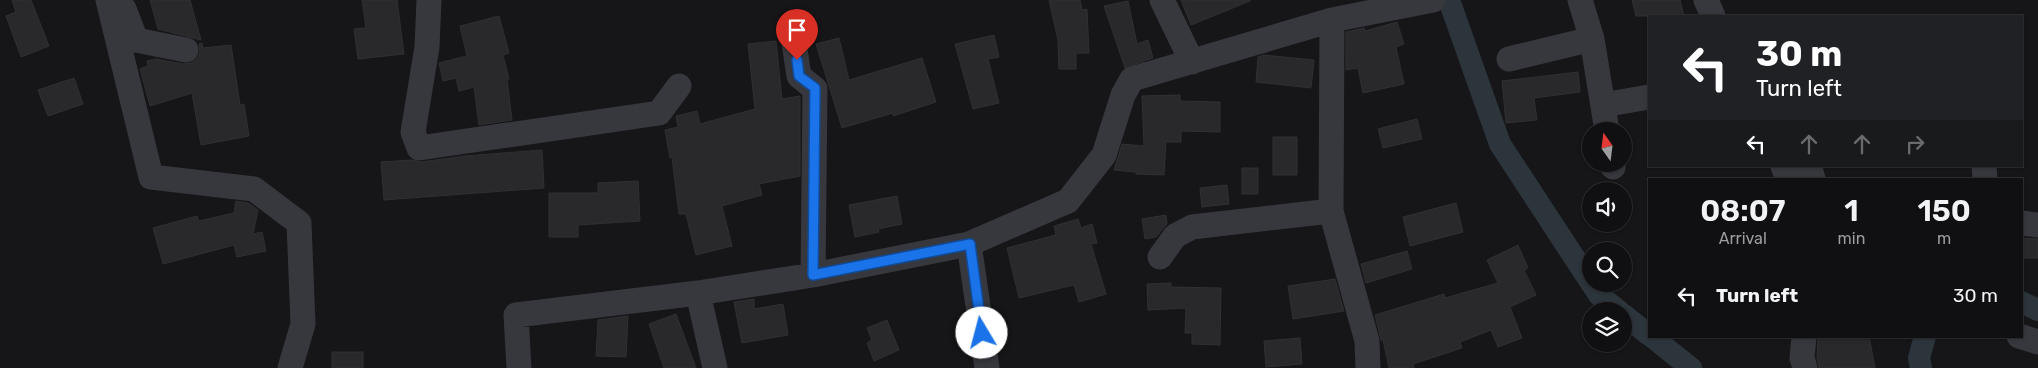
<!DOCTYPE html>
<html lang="en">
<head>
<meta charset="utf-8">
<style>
	body { margin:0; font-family:Rubik,sans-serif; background:#1e1e20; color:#f1f3f6; height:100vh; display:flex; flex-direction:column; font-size:19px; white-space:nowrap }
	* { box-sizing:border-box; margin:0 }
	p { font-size:16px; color:#9c9d9f }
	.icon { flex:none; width:28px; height:28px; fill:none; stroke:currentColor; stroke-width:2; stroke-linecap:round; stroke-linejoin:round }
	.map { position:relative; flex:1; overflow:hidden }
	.panel { position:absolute; left:1648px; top:178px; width:375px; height:160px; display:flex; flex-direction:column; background:#101012; border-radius:0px; box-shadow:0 1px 4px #0004,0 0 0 1px #303032 }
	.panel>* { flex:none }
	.hud { position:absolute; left:1648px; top:15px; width:375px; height:152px; border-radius:0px; box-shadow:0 1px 4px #0004,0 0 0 1px #303032; background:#202124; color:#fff; overflow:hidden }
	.needle { width:32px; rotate:346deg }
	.fabs { position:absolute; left:1582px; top:122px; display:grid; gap:10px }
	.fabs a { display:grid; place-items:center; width:50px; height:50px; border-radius:50%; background:#101012; box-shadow:0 1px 4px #0004,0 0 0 1px #303032; font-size:25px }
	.pin { position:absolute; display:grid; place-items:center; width:42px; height:42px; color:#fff; margin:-51px -21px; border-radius:50% 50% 50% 0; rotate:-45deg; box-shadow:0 0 5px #0007 }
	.pin .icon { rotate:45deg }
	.me { position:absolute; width:55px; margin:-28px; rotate:352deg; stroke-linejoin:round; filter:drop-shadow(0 0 4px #0008) }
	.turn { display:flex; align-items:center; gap:18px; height:105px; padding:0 25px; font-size:22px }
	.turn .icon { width:65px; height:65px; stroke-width:2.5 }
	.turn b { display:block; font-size:35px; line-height:42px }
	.lanes { display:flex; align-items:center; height:48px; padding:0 25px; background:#0003; justify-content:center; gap:25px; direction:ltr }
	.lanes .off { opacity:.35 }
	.eta { display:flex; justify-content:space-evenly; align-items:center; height:85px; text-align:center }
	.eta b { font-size:30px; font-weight:600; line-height:35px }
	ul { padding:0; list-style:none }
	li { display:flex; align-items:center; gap:15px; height:65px; padding:0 25px }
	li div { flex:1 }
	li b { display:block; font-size:19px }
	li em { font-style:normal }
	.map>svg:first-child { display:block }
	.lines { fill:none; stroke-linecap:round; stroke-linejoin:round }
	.canal { stroke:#2c353c; stroke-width:22 }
	.building { fill:#29292c; stroke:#303034 }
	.minor { stroke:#37383d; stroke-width:25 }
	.route-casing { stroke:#114b97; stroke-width:12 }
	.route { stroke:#1a73e8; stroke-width:9 }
</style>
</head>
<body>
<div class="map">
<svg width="2038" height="368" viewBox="0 0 2038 368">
	<rect width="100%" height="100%" fill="#161618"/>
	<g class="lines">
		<path class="canal" d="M1449 0 1500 144 1591 283
			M1592 284 1599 295 1619 311
			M2021 302 2038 310
			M1624 315 1649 335
			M1651 336 1691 368
			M1921 368 1919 358 1925 336"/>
	</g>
	<path class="building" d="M12 0H31L49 46 21 57 6 16 16 12Z
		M150 0H190L201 40 158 29Z
		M362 0H397L404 54 358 59 354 29 366 28Z
		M1049 0H1080L1082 10 1087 9 1089 53H1076V69H1059L1058 40Z
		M1181 0H1250V1L1191 25Z
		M1632 0H1680L1684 16H1636Z
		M1128 1 1137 44 1148 40 1153 58 1125 68 1104 6Z
		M499 16 509 53 503 55 509 79H507L512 120 479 125 474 87 459 91 456 78 443 81 439 63 467 56 460 26Z
		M1397 22 1404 44 1396 47 1404 84 1363 93 1358 68 1346 70V32L1364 28 1365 31Z
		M994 35 999 57 988 59 999 103 973 109 955 44Z
		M839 38 849 80 922 58 936 102 893 116V113L842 128 816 44Z
		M776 41 782 99 800 96V176L759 184 762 195 722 206 732 246 696 255 686 214H679L672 157 670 158 665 130 678 127 676 116 697 111 700 124 755 109 748 44Z
		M202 43 203 48 231 45 240 105 244 104 249 136 201 145 192 93 150 106 140 69 148 66 147 61 156 59 183 64 191 63 197 59 200 52 199 44Z
		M1263 55 1314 60 1311 88 1256 82 1258 57Z
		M1578 72 1580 92 1534 98 1537 120 1506 123 1502 81Z
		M74 78 83 104 48 116 38 90Z
		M1180 95V101L1220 102V132L1181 131V142H1166L1164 175 1136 174V172L1114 170 1122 144 1144 146 1142 96Z
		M1417 119 1422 139 1383 148 1378 129Z
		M1273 137H1297V175H1273Z
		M542 150 544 188 384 200 381 162 412 160 421 162 465 156Z
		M1242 168H1258V194H1242Z
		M638 181 640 221 578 225V237H549V193H598V183Z
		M1227 185 1229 204 1202 207 1200 188Z
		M897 196 902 224 878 229 879 232 855 237 849 205Z
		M236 201 248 203 258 210 253 234 262 232 266 251 237 257 234 245 163 264 153 228 197 216 199 221 234 213Z
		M1456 203 1463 232 1410 246 1403 217Z
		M1166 215 1167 224 1156 237 1145 239 1142 219Z
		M1078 219 1081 228 1092 224 1097 243 1091 244 1106 294 1079 302 1074 285 1019 298 1007 248 1056 235 1054 226Z
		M2021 238 2038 239V258H2021Z
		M1518 245 1528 268 1524 270 1536 295 1510 307 1522 338 1498 347 1491 330 1460 342 1462 348 1413 364 1414 368H1389L1383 340H1381L1375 315 1444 294 1445 298 1498 283 1487 260Z
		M1407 251 1412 269 1366 283 1361 264Z
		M1335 279 1344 311 1293 319 1288 286Z
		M1171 283V287L1221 288 1220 345 1192 344V333H1185L1186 308 1148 310 1147 284Z
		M754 299V309L783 304 788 335 742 343 734 302Z
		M676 314 696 368H664L649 324Z
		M628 316 626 357 596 356 598 320Z
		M887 320 899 350 874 361 867 343 872 340 867 328Z
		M1826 336H1869L1875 368H1819L1817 357 1818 337Z
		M1300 338 1302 364 1266 367 1264 341Z
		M332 352H363V368H332Z"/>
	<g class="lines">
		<path class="minor" d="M108 0 151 177 254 189 299 223 303 324 290 368
			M429 0 427 47 413 132 419 148 659 113 679 86
			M1162 0 1192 62
			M1580 0 1592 39 1607 131
			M1706 0 1713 16
			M124 9 136 40 186 50
			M794 43 799 76 815 89 813 275
			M1509 59 1592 39
			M1603 105 1649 97
			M1613 164V167
			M1783 166 1784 169 1811 172 1813 179
			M1984 166 1985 179
			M2021 223 2038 225
			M969 244 1068 201 1104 155 1123 95 1132 79 1332 20
			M1160 257 1175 236 1192 227 1331 211
			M698 293 715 368
			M1804 336 1802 358 1805 368
			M2019 336 2038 342
			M519 368 516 315 698 293 813 275 969 244 987 368
			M1368 368 1367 341 1331 211 1332 20 1433 0"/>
	</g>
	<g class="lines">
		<defs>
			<path id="route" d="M797 60 799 76 815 88 813 275 970 244 982 333"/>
		</defs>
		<use href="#route" class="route-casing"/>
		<use href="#route" class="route"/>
	</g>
</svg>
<div class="fabs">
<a><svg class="needle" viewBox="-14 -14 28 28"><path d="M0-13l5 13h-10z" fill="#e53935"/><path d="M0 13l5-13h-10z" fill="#9c9d9f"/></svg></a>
<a><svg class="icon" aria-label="sound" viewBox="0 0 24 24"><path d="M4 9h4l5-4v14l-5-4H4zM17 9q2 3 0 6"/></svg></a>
<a><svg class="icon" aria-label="search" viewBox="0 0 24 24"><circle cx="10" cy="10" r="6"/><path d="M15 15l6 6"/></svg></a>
<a><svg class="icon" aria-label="layers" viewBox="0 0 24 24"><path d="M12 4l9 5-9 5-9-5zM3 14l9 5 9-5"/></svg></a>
</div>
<div class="pin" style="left:797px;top:60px;background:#d93025"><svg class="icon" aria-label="arrive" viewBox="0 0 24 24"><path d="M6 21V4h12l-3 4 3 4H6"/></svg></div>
<svg class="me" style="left:982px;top:333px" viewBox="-20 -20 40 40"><circle r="19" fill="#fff"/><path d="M0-13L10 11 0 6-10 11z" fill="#1a73e8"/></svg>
<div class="hud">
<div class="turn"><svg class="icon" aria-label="left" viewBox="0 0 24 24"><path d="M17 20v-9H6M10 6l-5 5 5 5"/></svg><div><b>30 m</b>Turn left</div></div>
<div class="lanes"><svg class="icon" aria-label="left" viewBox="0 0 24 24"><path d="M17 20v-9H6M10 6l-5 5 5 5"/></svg><svg class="icon off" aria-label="ahead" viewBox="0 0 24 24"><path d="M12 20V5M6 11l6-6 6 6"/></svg><svg class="icon off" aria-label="ahead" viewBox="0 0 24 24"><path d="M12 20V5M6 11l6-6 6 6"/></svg><svg class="icon off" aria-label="right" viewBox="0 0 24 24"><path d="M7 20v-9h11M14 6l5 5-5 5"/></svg></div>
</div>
<section class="panel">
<div class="eta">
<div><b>08:07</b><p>Arrival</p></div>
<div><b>1</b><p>min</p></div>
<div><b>150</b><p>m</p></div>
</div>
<ul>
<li><svg class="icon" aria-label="left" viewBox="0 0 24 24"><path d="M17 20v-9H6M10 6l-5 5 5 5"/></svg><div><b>Turn left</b></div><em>30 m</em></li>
</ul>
</section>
</div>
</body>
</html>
